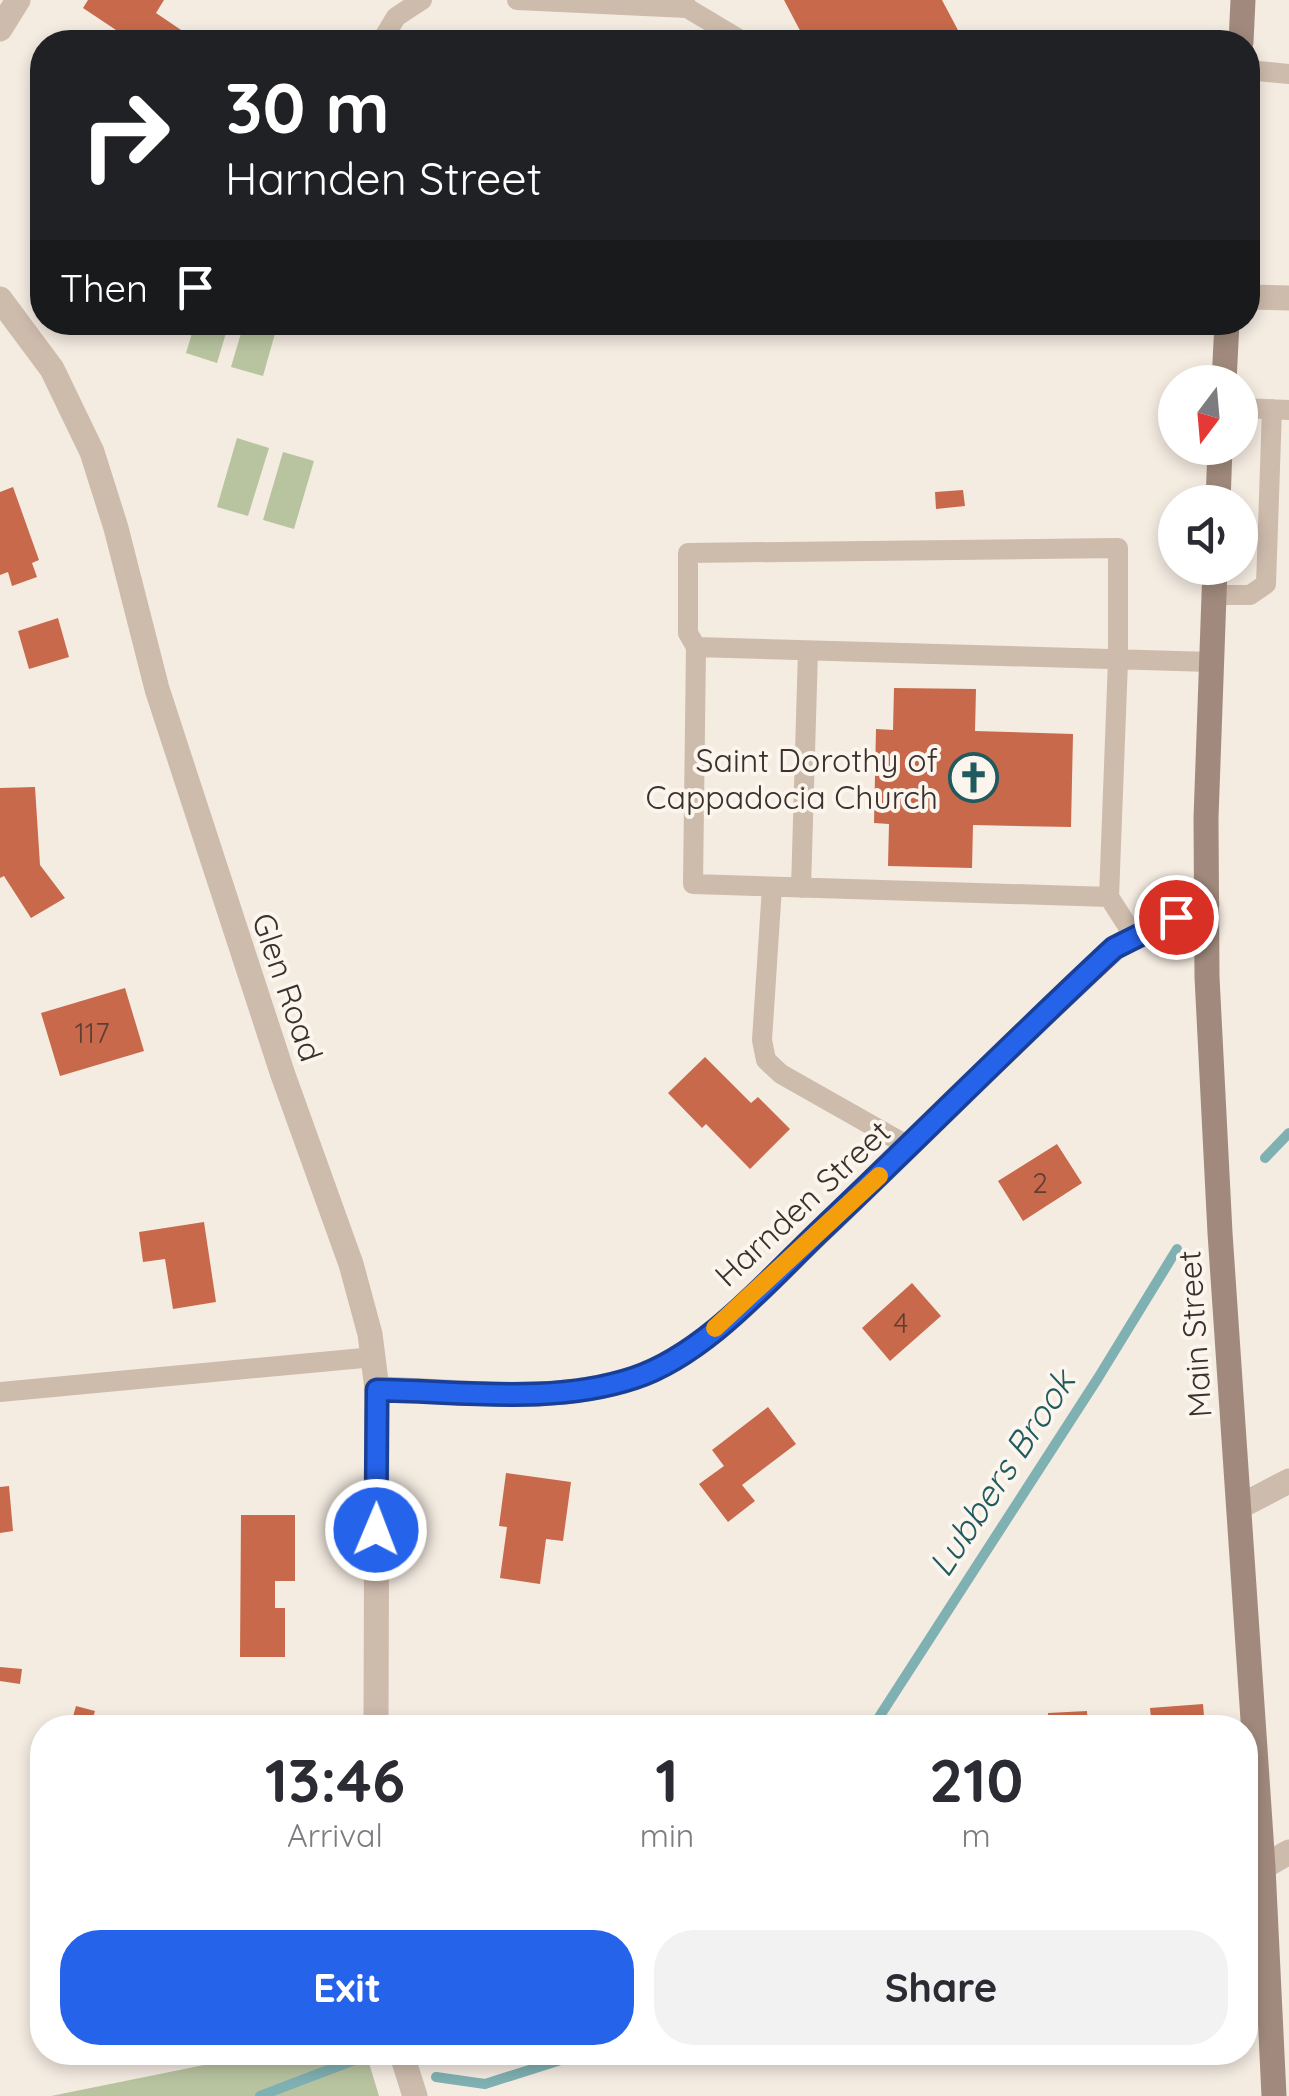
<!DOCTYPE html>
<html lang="en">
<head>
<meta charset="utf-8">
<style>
	body { margin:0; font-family:Quicksand,sans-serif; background:#f2f2f3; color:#2b2b33; height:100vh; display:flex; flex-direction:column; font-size:38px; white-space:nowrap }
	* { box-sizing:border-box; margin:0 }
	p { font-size:32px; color:#7c7c81 }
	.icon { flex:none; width:55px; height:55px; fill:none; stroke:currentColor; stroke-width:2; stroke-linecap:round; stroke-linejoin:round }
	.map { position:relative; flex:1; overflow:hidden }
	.sheet { position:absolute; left:30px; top:1715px; width:1228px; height:350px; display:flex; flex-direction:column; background:#fff; border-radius:40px; box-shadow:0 5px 15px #0003 }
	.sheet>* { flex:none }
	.banner { position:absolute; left:30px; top:30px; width:1230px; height:305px; border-radius:40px; box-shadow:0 5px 15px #0003; background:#202124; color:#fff; overflow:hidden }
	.needle { width:65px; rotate:196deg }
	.controls { position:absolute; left:1158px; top:365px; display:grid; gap:20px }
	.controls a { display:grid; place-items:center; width:100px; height:100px; border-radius:50%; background:#fff; box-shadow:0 5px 15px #0003; font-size:50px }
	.pin { position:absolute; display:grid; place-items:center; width:85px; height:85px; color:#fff; margin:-42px; border:5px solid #fff; border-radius:50%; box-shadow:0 2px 10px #0007 }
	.me { position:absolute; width:110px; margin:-55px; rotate:1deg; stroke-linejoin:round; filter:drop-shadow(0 0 8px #0008) }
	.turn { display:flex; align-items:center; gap:35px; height:210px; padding:0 30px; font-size:45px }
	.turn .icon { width:130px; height:130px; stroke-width:2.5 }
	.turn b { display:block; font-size:70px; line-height:85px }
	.then { display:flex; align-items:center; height:95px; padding:0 30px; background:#0003; gap:20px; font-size:38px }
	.eta { display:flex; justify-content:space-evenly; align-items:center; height:170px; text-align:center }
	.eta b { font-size:60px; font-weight:700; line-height:70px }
	.action { display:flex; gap:20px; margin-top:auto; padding:20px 30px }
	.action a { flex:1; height:115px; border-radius:40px; background:#2563eb; color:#fff; font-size:40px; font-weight:700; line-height:115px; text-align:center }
	.action a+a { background:#f2f2f3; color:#2b2b33 }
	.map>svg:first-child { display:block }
	.green { fill:#b8c4a0 }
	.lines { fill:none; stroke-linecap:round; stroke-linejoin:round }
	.stream { stroke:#7fb0b2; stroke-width:10 }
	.building { fill:#c8694b }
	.service { stroke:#cdbbac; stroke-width:20 }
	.minor { stroke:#cdbbac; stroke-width:25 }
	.tertiary { stroke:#cdbbac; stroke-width:25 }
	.secondary { stroke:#a18a7d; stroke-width:25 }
	.route-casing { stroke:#184099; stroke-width:25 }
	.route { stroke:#2563eb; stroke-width:18 }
	.slow { stroke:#f59e0b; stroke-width:18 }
	.labels { text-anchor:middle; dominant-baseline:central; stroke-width:8; stroke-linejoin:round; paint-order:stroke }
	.number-label { font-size:28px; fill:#5e3e33 }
	.poi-label { font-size:32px; fill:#3b302b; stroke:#fbf5ee; text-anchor:end }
	.street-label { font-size:32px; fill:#3b302b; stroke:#fbf5ee }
	.water-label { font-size:35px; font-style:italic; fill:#1f5a5e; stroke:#fbf5ee }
</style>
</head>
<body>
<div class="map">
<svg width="1289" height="2096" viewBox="0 0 1289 2096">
	<rect width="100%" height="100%" fill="#f4ebe1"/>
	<path class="green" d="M195 323H229L217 363 186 353Z
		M244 323H278L263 376 231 367Z
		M237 438 269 448 248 516 217 507Z
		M283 452 314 461 294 529 263 520Z
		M269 2052 366 2053 379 2096H51Z"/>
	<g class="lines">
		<path class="stream" d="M1265 1158 1289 1133
			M872 1728 1098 1378 1177 1249
			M436 2077 485 2084 586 2052
			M260 2096 357 2059"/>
	</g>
	<path class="building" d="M88 0H164L156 13 187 34 181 42H121L125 36 83 8Z
		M784 0H942L960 34 1063 39V42H806Z
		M13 487 39 560 32 563 37 577 12 586 8 572 0 575V492Z
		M963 490 965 506 936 509 935 492Z
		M58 618 69 657 29 669 18 631Z
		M894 688 976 689 975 731 1073 734 1071 827 973 825 972 868 888 866 889 824 874 823 876 729 893 730Z
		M35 787 40 865 65 898 31 918 4 876 0 878V788Z
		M125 988 144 1051 60 1076 41 1013Z
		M705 1057 751 1103 758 1097 790 1129 750 1169 706 1124 702 1128 668 1093Z
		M1057 1144 1082 1183 1023 1221 998 1181Z
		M204 1222 216 1302 173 1309 165 1259 143 1262 139 1232Z
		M912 1283 941 1316 890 1361 862 1328Z
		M768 1407 796 1444 742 1485 755 1501 728 1522 699 1484 724 1466 712 1450Z
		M506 1473 571 1482 563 1541 546 1539 540 1584 500 1578 507 1527 499 1526Z
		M9 1486 13 1531 0 1533V1487Z
		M241 1515H295V1581H275V1608H285V1657H240Z
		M0 1667 22 1669 20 1684 0 1681Z
		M1203 1704 1205 1728H1152L1150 1708Z
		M76 1706 95 1711 90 1728 70 1727Z
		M1087 1711 1088 1728H1048V1713Z"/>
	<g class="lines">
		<path class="service" d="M517 0 687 8
			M684 0 687 8 744 42
			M381 42 396 17 422 0
			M1248 70 1289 74
			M1240 408 1289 410
			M1214 595H1250L1266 584 1272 409
			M696 647 688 633V553L1118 548V661L1109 897 1134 936
			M772 887 762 1040 766 1060 781 1074 910 1147
			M801 888 808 651
			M1109 897 693 884 696 647 1211 662
			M0 1392 374 1357"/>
		<path class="minor" d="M0 29 18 0
			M1248 297 1289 298
			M377 1389C461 1391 553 1405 634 1378 706 1354 770 1279 824 1228 921 1135 1016 1039 1115 948L1145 930 1207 904
			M1239 1507 1289 1481
			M1263 1867 1289 1852"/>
		<path class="tertiary" d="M0 299 52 369 92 452 116 528 157 689 283 1075 351 1264 370 1334 377 1389 376 1728
			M401 2052 415 2096"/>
		<path class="secondary" d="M1241 42 1243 0
			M1224 382 1227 322
			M1218 502 1220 448
			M1215 568 1206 818 1207 977 1220 1233 1263 1867 1274 2096"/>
	</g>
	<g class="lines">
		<defs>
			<path id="route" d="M376 1530 377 1390C461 1391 553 1405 634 1378 704 1355 766 1283 818 1233 918 1138 1014 1041 1114 948L1176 917"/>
		</defs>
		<use href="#route" class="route-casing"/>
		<use href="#route" class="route"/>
		<path class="slow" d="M715 1328 879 1176"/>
	</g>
	<defs>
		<symbol id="church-ring" viewBox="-11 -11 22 22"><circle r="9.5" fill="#fbf5ee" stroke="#1f5a5e" stroke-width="1.5"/><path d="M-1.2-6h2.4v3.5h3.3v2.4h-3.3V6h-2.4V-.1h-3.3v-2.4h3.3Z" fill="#1f5a5e"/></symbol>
	</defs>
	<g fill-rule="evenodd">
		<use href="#church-ring" x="946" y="750" width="55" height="55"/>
	</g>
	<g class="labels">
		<g class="number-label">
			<text x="92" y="1032">117</text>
			<text x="1040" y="1182">2</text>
			<text x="901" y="1322">4</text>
		</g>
		<g class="poi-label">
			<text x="938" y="760">Saint Dorothy of<tspan x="938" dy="37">Cappadocia Church</tspan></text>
		</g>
		<g class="street-label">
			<text transform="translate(288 987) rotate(71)">Glen Road</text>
			<text transform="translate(802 1203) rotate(-43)">Harnden Street</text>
			<text transform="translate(1194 1334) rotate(-94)">Main Street</text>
		</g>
		<g class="water-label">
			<text transform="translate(1001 1473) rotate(-57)">Lubbers Brook</text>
		</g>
	</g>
</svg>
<div class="controls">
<a><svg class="needle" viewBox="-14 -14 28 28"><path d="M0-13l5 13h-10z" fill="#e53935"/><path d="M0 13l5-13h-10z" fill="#7c7c81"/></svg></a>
<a><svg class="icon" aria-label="sound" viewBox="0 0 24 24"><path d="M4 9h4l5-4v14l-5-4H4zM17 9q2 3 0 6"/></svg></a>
</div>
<div class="pin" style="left:1176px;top:917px;background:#d93025"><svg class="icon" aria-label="arrive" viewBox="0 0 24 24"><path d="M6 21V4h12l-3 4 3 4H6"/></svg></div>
<svg class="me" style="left:376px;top:1530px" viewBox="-20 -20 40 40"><circle r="17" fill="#2563eb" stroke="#fff" stroke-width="3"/><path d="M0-11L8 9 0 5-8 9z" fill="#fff"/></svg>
<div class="banner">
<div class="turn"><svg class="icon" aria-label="right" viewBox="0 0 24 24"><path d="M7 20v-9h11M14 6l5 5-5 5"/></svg><div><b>30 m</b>Harnden Street</div></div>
<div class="then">Then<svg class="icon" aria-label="arrive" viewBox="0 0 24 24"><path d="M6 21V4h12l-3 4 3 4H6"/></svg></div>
</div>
<section class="sheet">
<div class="eta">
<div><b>13:46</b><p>Arrival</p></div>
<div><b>1</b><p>min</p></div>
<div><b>210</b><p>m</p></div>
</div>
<div class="action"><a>Exit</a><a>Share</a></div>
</section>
</div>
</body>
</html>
